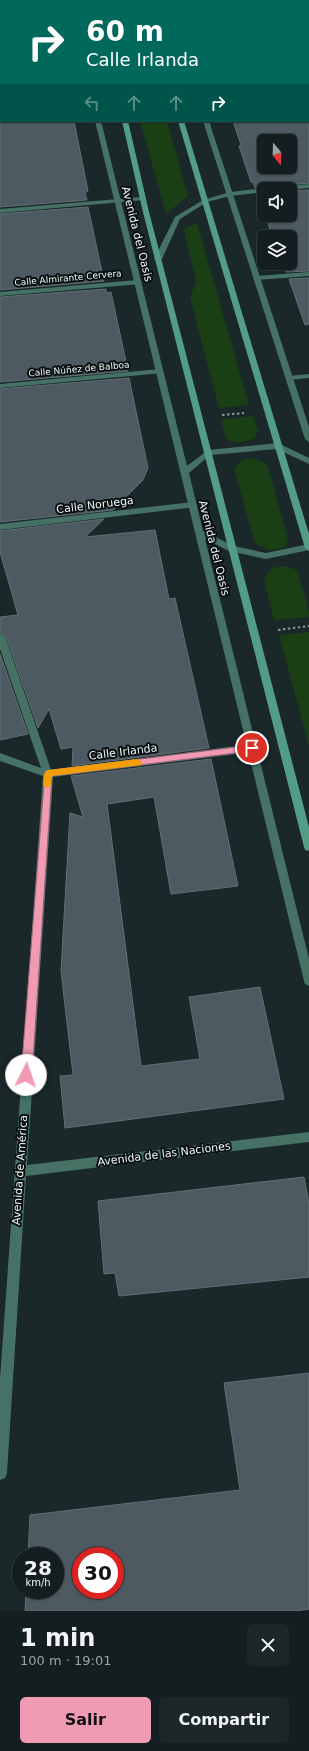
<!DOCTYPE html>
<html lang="es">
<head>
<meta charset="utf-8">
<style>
	body { margin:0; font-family:"DejaVu Sans",sans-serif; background:#1d2729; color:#f1f3f6; height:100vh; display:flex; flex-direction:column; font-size:15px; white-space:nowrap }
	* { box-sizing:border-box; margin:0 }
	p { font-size:13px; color:#9da2a5 }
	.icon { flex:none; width:22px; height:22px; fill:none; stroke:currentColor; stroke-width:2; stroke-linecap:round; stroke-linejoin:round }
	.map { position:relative; height:1611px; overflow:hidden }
	.sheet { display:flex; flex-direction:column; background:#141e20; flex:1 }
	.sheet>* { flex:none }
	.guide { position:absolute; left:0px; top:0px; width:309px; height:122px; box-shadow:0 1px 3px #0004,0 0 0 1px #333c3e; background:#00695c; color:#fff; overflow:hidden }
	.needle { width:26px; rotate:161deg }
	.tools { position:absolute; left:257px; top:134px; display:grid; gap:8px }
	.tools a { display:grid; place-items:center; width:40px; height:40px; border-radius:6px; background:#141e20; box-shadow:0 1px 3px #0004,0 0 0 1px #333c3e; font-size:20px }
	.speed { position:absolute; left:12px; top:1547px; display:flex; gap:8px; font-size:20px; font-weight:700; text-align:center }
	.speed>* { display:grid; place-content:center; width:52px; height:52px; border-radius:50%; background:#141e20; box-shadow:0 1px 3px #0004,0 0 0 1px #333c3e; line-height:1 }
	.speed small { font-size:10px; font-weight:400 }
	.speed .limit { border:6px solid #d22; background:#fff; color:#111 }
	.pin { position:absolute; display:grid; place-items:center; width:34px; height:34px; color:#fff; margin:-17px; border:2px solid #fff; border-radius:50%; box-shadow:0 1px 4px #0007 }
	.me { position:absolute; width:44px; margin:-22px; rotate:4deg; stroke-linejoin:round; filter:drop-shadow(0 0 3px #0008) }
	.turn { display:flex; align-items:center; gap:14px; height:84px; padding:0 20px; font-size:18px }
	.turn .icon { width:52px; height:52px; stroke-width:2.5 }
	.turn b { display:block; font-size:28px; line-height:34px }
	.lanes { display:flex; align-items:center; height:38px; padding:0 20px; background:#0003; justify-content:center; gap:20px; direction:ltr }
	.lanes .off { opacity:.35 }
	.round { display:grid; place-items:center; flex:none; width:42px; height:42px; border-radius:6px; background:#1d2729 }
	.headline { display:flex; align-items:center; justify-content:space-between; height:68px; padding:0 20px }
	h1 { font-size:24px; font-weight:700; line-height:30px }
	.button { display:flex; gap:8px; margin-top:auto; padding:8px 20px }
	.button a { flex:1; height:46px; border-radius:6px; background:#f09ab4; color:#111; font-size:16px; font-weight:700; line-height:46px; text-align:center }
	.button a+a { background:#1d2729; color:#f1f3f6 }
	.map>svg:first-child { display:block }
	.green { fill:#1a3f15 }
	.building { fill:#4e5a61; stroke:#626e76; fill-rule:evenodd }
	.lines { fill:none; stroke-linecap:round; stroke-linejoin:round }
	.path { stroke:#8c9798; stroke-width:2; stroke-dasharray:2.5 2.5; stroke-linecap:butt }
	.service { fill:#457264; fill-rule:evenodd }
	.minor { fill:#457264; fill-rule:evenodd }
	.tertiary { fill:#457264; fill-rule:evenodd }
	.secondary { fill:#539d87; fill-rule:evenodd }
	.route { fill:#f09ab4; stroke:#9c6475 }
	.slow { fill:#f59e0b }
	.labels { text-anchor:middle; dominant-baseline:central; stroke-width:4; stroke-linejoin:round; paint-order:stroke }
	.far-street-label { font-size:9px; fill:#eef7f8; stroke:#0a1010 }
	.street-label { font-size:11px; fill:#eef7f8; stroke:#0a1010 }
</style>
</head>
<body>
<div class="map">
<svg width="309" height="1611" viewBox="0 0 309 1611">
	<rect width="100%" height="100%" fill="#1a282a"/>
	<path class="green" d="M140 121H167L188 196 166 214Z
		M197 223 249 405 219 408 190 297 196 282 184 229Z
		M253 416 258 431 255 438C244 443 236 444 226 438L221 420Z
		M247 458 256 459 267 464 288 539 285 547C271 551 267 551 255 543L234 469 242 460Z
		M284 566 297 570 309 611V617L274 620 264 579 272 568Z
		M309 632V746L279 635Z"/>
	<path class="building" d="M0 121H74L88 191 85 193 87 200 0 207Z
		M233 121H304L309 125V183L280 186 276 189H268L264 187 255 188 253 182H251L239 146 241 145ZM264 141H290V167H264Z
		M309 190V271L286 272 283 263H290V237H273L265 215H290V191Z
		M88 207 104 281 0 290V214Z
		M309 278V324L305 325 289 279Z
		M106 289V293L111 292 128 371 0 382V297Z
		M129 378 148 468 143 480 113 510 0 522V389Z
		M104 519 85 537 155 530 169 599 175 598 209 748 72 766 73 747 61 749 49 709 38 728 6 636 0 632V617L18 615 0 552V531Z
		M0 654 28 734 0 740Z
		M211 759 238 886 171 894 154 797 107 804 141 1066 200 1059 189 997 260 987 284 1099 65 1128 60 1076 73 1075 61 971 70 813 83 817 71 776Z
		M304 1177 309 1203V1277L119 1296 115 1273 104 1274 98 1201Z
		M309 1373V1609L296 1611H25L26 1590H55V1556H28L30 1515 240 1490 224 1383ZM81 1556H115V1590H81Z"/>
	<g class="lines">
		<path class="path" d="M222 415 244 413
			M278 630 309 626"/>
		<path class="service" d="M308 38H309V42H308Z"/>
		<path class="minor" d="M175 0H186L187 1H174Z
			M0 6H1V10H0Z
			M308 7H309V11H308Z
			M308 75H309V79H308Z
			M0 90H1V94H0Z
			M308 117H309V124L305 121H308Z
			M309 184V188L290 190 277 189 280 187Z
			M264 188 267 189H264V192L230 196 207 202 180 219 162 259 158 261 154 259 175 217 203 200 230 192Z
			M142 197 144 198V200L0 213V209Z
			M309 272V276L257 280 253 278 257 276Z
			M138 280 142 282 141 284 0 296V292Z
			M160 369H163V373L0 388V384Z
			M309 374V378L289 380 285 378 289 376Z
			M193 502 197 505 196 507 0 530V524Z
			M0 633 5 636 51 770 252 744 257 748 252 752 53 777 27 1165 309 1132V1142L26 1176 7 1473 5 1478 0 1480V1379L43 776 0 761V753L41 768 0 649Z"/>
		<path class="tertiary" d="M173 0H179L180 1H174Z
			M95 121H101L187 466 208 450 278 443 309 458V464L277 449 210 455 189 473 203 531 234 546 266 553 309 544V550L266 559 229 551 205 539 309 959V986L305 984 304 981Z
			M203 121H209L309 427V442L305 439Z"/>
		<path class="secondary" d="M110 0H116V1H110Z
			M152 0H158V1H152Z
			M122 121H128L149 212 309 827V851L305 850 304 847 143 212Z
			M178 121H184L309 534V551L305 548Z"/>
	</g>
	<path class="route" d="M252 745 256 748 252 751 52 776 32 1075 30 1079 26 1080 23 1079 21 1075 45 771Z"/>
	<path class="slow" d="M138 759 142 762 141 765 52 776 50 787 47 788 43 785 44 774 48 770Z"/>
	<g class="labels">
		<g class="far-street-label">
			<text transform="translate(68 278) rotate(-5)">Calle Almirante Cervera</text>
			<text transform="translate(79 369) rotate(-5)">Calle Núñez de Balboa</text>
		</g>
		<g class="street-label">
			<text transform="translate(137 234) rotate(76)">Avenida del Oasis</text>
			<text transform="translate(95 505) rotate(-7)">Calle Noruega</text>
			<text transform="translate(214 548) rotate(76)">Avenida del Oasis</text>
			<text transform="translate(123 752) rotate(-7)">Calle Irlanda</text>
			<text transform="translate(164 1154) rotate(-7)">Avenida de las Naciones</text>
			<text transform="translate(20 1170) rotate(-86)">Avenida de América</text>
		</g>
	</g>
</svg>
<div class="tools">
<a><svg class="needle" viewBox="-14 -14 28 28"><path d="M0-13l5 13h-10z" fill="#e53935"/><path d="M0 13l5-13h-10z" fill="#9da2a5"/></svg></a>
<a><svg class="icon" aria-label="sound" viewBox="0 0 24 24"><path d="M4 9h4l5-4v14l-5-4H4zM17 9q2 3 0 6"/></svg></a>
<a><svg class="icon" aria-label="layers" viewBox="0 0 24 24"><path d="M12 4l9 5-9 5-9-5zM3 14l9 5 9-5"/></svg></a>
</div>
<div class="speed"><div>28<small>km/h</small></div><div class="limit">30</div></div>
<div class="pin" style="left:252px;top:748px;background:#d93025"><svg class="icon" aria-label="arrive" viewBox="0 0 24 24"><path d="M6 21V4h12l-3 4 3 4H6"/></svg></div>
<svg class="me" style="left:26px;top:1075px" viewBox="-20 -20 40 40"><circle r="19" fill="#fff"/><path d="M0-13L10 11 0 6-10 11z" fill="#f09ab4"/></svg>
<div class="guide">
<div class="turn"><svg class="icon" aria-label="right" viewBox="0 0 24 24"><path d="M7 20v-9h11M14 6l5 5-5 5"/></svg><div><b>60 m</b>Calle Irlanda</div></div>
<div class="lanes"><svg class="icon off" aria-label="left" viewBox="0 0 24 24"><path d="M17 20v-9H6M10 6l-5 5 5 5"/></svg><svg class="icon off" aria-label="ahead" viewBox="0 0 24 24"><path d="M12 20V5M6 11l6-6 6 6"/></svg><svg class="icon off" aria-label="ahead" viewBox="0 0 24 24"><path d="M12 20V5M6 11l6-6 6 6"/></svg><svg class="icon" aria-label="right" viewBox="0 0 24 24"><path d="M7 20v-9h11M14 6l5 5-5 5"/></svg></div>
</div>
</div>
<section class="sheet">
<div class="headline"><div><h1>1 min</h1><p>100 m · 19:01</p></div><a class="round"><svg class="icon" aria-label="close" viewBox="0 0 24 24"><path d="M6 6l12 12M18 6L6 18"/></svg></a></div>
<div class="button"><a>Salir</a><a>Compartir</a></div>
</section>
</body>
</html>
